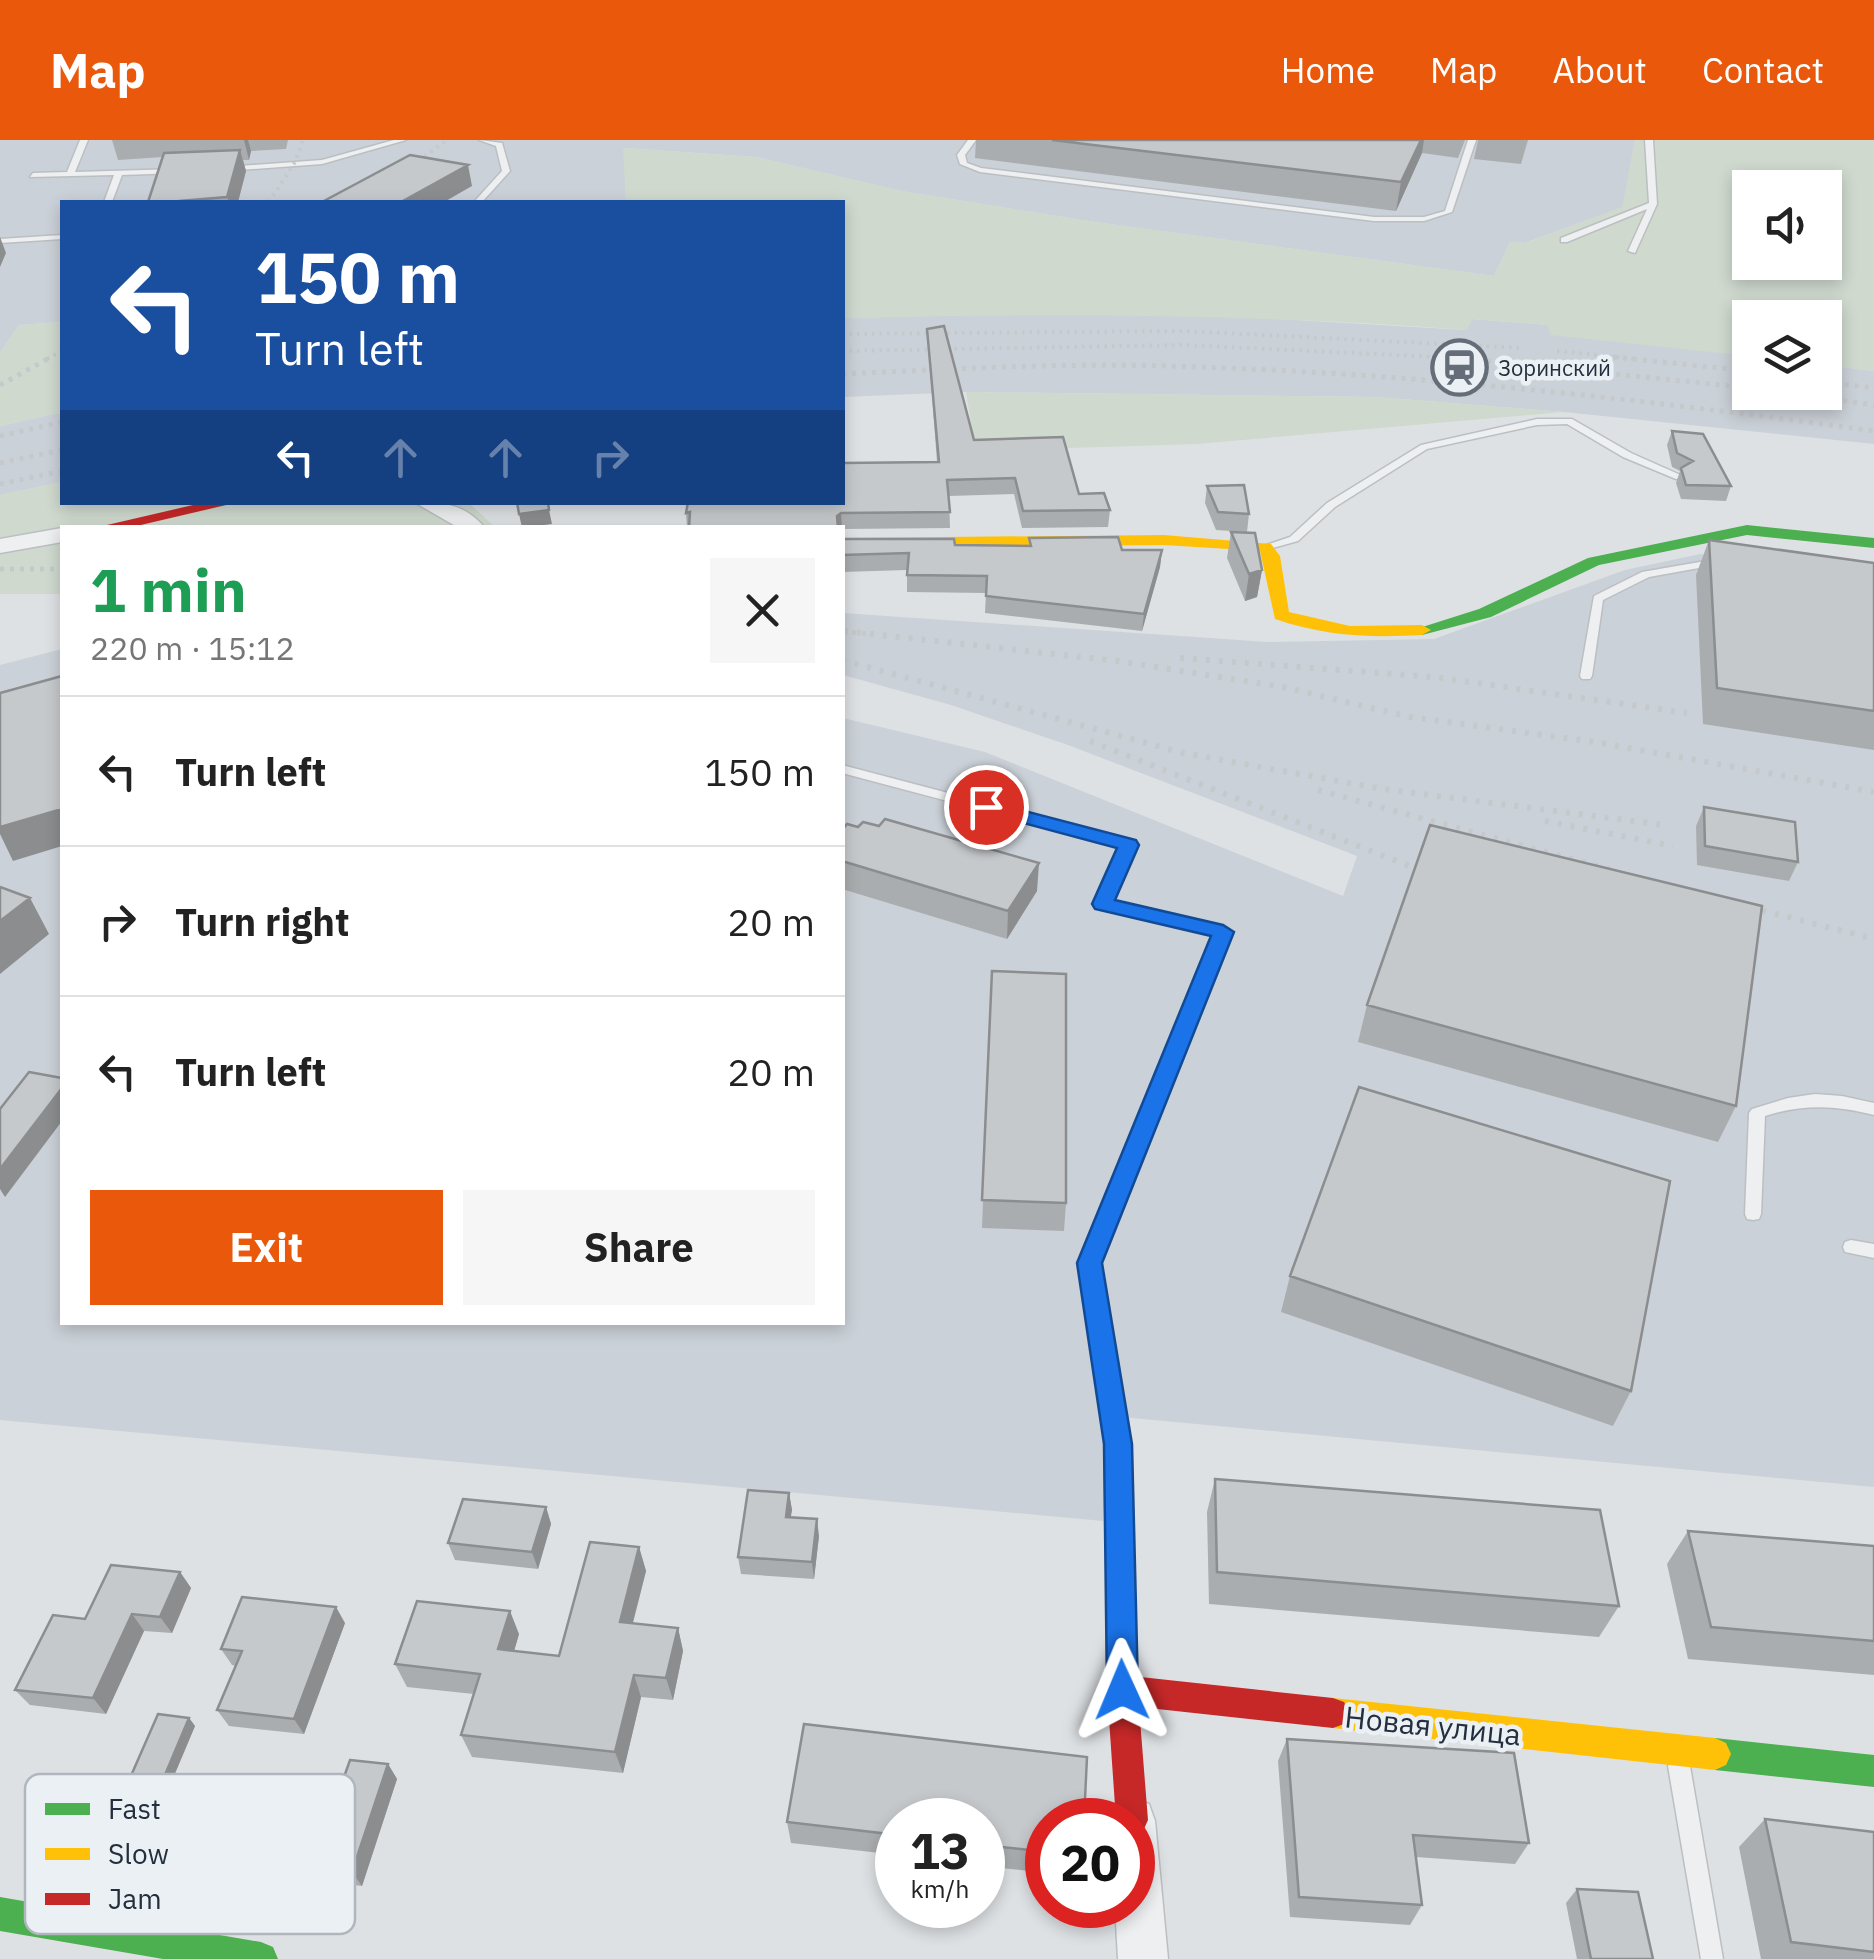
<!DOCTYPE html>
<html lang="en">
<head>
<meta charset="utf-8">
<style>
	body { margin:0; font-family:"IBM Plex Sans",sans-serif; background:#f6f6f6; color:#222; height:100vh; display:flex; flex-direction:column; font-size:38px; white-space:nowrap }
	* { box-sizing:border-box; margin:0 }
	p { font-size:32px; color:#767676 }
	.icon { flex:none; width:55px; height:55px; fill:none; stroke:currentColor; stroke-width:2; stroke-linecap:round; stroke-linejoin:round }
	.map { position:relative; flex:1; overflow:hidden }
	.side { position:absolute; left:60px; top:385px; width:785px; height:800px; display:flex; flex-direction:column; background:#fff; border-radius:0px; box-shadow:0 5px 15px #0003 }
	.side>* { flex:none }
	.top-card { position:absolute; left:60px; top:60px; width:785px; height:305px; border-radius:0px; box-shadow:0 5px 15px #0003; background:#1a4fa0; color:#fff; overflow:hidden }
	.tools { position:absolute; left:1732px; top:30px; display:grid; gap:20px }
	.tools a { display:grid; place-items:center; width:110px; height:110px; border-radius:0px; background:#fff; box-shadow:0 5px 15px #0003; font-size:50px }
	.speed { position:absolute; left:875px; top:1658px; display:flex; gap:20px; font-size:50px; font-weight:700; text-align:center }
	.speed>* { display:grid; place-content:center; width:130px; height:130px; border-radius:50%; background:#fff; box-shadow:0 5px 15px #0003; line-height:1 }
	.speed small { font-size:25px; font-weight:400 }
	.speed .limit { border:15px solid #d22; background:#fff; color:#111 }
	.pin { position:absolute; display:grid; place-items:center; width:85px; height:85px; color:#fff; margin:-42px; border:5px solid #fff; border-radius:50%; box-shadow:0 2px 10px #0007 }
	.me { position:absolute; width:110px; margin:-55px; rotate:359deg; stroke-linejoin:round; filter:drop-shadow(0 0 8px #0008) }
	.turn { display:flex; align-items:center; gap:35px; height:210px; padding:0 30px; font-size:45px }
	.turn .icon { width:130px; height:130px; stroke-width:2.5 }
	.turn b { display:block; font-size:70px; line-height:85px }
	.lanes { display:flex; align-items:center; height:95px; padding:0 30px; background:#0003; justify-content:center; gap:50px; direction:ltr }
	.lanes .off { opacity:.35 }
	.round { display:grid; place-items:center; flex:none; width:105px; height:105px; border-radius:0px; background:#f6f6f6 }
	.summary { display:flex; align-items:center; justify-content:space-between; height:170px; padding:0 30px }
	h1 { font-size:60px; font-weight:700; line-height:75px; color:#1e9e55 }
	.primary-button { display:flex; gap:20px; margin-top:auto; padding:20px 30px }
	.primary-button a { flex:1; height:115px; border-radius:0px; background:#ea580c; color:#fff; font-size:40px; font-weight:700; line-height:115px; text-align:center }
	.primary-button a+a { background:#f6f6f6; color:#222 }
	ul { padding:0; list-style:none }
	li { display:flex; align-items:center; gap:30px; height:150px; padding:0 30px; border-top:2px solid #e0e0e0 }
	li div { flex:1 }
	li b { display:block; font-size:38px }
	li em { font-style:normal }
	header { display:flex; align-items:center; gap:60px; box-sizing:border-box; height:140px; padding:0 50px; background:#ea580c; color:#fff }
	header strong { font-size:48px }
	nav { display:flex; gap:55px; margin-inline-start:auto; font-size:35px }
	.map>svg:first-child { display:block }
	.built { fill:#cbd1d8 }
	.green { fill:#cfd9ce; fill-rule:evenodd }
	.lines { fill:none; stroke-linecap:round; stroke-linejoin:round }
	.lane-casing { stroke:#bcbfc2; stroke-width:3 }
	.street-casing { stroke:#bcbfc2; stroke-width:3 }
	.lane { fill:#edeff1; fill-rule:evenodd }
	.street { fill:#edeff1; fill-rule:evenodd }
	.fast { fill:#4caf50; fill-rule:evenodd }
	.slow { fill:#ffc107; fill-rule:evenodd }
	.jam { fill:#c62828; fill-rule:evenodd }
	.rail-far2 { stroke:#c6c9cc; stroke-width:4; stroke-dasharray:2.5 5; stroke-linecap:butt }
	.rail-far1 { stroke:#c6c9cc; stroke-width:5; stroke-dasharray:4 6; stroke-linecap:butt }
	.rail { stroke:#c6c9cc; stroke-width:6; stroke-dasharray:4 9; stroke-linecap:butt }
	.wall { fill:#aaadaf }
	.shaded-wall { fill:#8b8d8f }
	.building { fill:#c6c9cc; stroke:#8b8d8f; stroke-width:2.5 }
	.route { fill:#1a73e8; stroke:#114b97; stroke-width:2.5 }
	.labels { text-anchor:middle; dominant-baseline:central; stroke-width:9; stroke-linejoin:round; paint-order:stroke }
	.far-poi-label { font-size:22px; fill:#242f3e; stroke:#ebf0f5; text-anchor:start }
	.near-street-label { font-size:30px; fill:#242f3e; stroke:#ebf0f5 }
	.key { fill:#ebf0f5; stroke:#afb6be; stroke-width:2.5 }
	.key-label { font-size:28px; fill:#242f3e }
</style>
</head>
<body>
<header>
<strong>Map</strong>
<nav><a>Home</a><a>Map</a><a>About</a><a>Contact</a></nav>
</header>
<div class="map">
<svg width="1874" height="1819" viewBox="0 0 1874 1819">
	<rect width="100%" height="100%" fill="#dee1e4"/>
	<path class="built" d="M0 0H1635L1623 67 1525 103 1510 102 1494 136 1095 82 901 51 756 17 624 8 626 62H62V182L19 185 0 213Z
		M1063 173 1211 175 1466 190 1472 179 1548 185 1750 216V252H1825V225L1874 231V304L1564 272 1376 257 966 252 843 257 842 178Z
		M62 272V342L0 355V286Z
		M1700 414 1874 441V1347L1110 1276 1103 1381 0 1280V525L62 509V1182H842L843 578 985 612 1343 756 1357 716 1068 605 951 565 843 535V473L1268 502 1434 499 1625 430Z"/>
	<path class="green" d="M1635 0H1874V231L1825 225V178H1750V216L1550 195 1548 185 1472 179 1467 190C1258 174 1051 173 843 178L842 62H626L623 8 756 17 901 51 1095 82 1494 136 1510 102 1526 103 1622 67ZM1750 48H1825V122H1750Z
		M62 182V272L0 286V213L19 185Z
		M966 252 1376 257 1564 272 1196 304 976 311Z
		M62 342V362L469 363 495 387 62 388V454H0V355Z"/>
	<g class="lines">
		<defs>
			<path id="lane" d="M80 0H88L75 32 178 29 182 31 178 33 122 35 112 62H104L114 35 30 37 33 33 67 32Z
				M394 0H406L322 24 226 31 222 29 226 27 322 20Z
				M479 0 502 3 510 31 482 62H474L502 31 496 6Z
				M968 0H976L965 15 967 23 981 28 1374 77H1424L1445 71 1468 0H1476L1452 72 1424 81H1374L980 32 960 24 957 15Z
				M1645 0H1653L1657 64 1635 113 1628 111 1647 69 1567 102H1561V98L1649 63Z
				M62 95V99L0 103V99Z
				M1537 279H1572L1631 313 1685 337 1676 339 1623 317 1567 284 1537 285 1427 309 1335 367 1298 401 1265 410 1260 407 1290 397 1327 363 1421 305Z
				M1717 419 1721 420V424L1649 437 1603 460 1592 536 1590 539H1582L1580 536 1594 456 1642 432Z
				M842 625 1134 702 1136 705 1111 761 1223 787 1230 792 1097 1123 1127 1304 1132 1536 1129 1543 1122 1546 1115 1543 1112 1536 1109 1304 1081 1123 1215 795 1098 767 1096 764 1121 707 842 633Z
				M1815 954 1842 956 1874 963V975C1835 965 1803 964 1765 976L1761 1074 1759 1079 1753 1080 1747 1079 1745 1074 1749 973 1752 969 1788 958Z
				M1851 1100 1874 1104V1118L1845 1112 1843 1107 1845 1102Z
				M1679 1615 1686 1619 1690 1626 1723 1819H1701L1668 1626 1672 1619Z"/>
			<path id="street" d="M414 362C443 362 465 364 485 388H459Z
				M62 388V402L0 413V399Z
				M1132 1658 1149 1664 1155 1681 1168 1819H1118L1115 1765H1132V1680H1109L1115 1664Z"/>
		</defs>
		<use href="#lane" class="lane-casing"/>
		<use href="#street" class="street-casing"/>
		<use href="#lane" class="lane"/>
		<use href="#street" class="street"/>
		<path class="fast" d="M1747 385 1874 398V408L1747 395 1599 425 1491 477 1422 495 1413 490 1479 469 1588 418Z
			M1715 1598 1874 1615V1647L1715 1630 1704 1625 1699 1614 1704 1603Z
			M0 1757 261 1802 273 1807 278 1819H163L0 1791Z"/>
		<path class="slow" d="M1164 395 1271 404 1280 416 1289 472 1350 486 1422 485 1431 490 1422 495C1370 498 1324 496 1275 479L1260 411 1164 405 842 408V398Z
			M1333 1558 1715 1598 1726 1603 1731 1614 1726 1625 1715 1630 1333 1588 1322 1584 1317 1573 1322 1562Z"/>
		<path class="jam" d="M206 362H239L128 388H94Z
			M1122 1535 1333 1558 1344 1562 1349 1573 1344 1584 1333 1588 1139 1567 1148 1680 1143 1691 1132 1696V1680H1116L1107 1550 1111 1539Z"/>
		<path class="rail-far2" d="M269 62 295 22 303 0
			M347 62 406 30 447 0
			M842 194 1182 191 1522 208
			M842 211 1183 205 1481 219
			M1557 211 1637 219
			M47 219 62 211"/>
		<path class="rail-far1" d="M1447 217 1750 248
			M1613 217 1750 231
			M842 234C950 229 1058 223 1167 226 1404 232 1639 259 1874 291
			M1825 242 1874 248
			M0 245 51 217
			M1784 252 1874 265
			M0 296 62 282
			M0 323 62 310
			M0 344 62 331
			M0 429H62
			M842 491 867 494"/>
		<path class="rail" d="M844 491 1118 521 1283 547 1410 577 1595 602 1874 652
			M1180 518 1434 537 1687 573
			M842 520 1183 613 1383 649 1664 685
			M1090 601 1412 727
			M1318 650 1612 730
			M1545 681 1673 706
			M1737 764 1874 799"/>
	</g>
	<path class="wall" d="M112 0H288L286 9 251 11 249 20H243L246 31 238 62H148L163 17 118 20Z
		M976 0H1465L1458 18 1422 13 1396 71 975 18Z
		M1478 0H1528L1521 24 1474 19Z
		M927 189 974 300 1110 370 1108 387 1022 388 1014 354 949 356 950 388 842 389V388H687L686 373 937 322Z
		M1672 291 1731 346 1726 361 1681 359 1676 343 1680 331 1672 327 1667 305Z
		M1207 346 1249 374 1247 392 1216 390 1205 363Z
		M1231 392 1262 430 1257 457 1245 461 1227 418Z
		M1029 398 1122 410H1162L1160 427 1142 491 985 473 986 453 907 452V430L842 432V399L955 405 1029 406Z
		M1709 400 1874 423V610L1703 584 1696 435Z
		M1704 667 1798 722 1789 741 1697 725 1696 686Z
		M842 690 1037 751 1007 799 842 749Z
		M992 831 1066 1063 1064 1091 982 1088Z
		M1367 865 1736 966 1718 1002 1358 902Z
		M1290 1136 1631 1251 1613 1286 1281 1172Z
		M1215 1339 1619 1466 1599 1497 1209 1464 1207 1372Z
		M789 1353 792 1370 790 1377 819 1396 814 1439 741 1434 738 1417Z
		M546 1367 551 1384 538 1429 455 1420 448 1403Z
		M1688 1391 1874 1406V1535L1688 1519 1667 1424Z
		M639 1407 646 1431 633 1483 678 1488 683 1511 673 1560 641 1557 623 1633 472 1617 461 1595 474 1554 407 1547 395 1524 519 1494 514 1511 559 1516Z
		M180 1432 191 1448 172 1493 144 1491 106 1574 30 1565 15 1550 85 1479Z
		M345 1483 304 1594 229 1586 217 1570 236 1526 232 1525 221 1509Z
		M189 1578 195 1586 168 1650 137 1646 130 1638Z
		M804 1584 1087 1617 1084 1680H1048V1733L982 1726V1680H898V1715L791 1703 787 1682Z
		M1287 1599 1529 1703 1515 1724 1416 1717 1422 1765 1410 1785 1290 1777 1278 1621Z
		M388 1624 397 1639 362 1746 323 1741 312 1727Z
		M1765 1679 1874 1692V1819H1761L1739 1707Z
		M1577 1749 1653 1819H1577L1566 1763Z"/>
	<path class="shaded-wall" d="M244 0H248L251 11 249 20Z
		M1421 0H1424L1422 13 1396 71 1401 42Z
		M240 10 246 31 238 62H229L227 57Z
		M468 25 472 46 444 62H401Z
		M0 97 6 113 0 127Z
		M549 370 552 384 522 388 519 374Z
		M841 373 842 388H838L837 376Z
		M1162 410 1160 427 1142 491 1144 474Z
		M1262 430 1257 457 1245 461 1249 434Z
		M62 669V706L13 721 0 694V687Z
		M1039 723 1037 751 1007 799 1008 771Z
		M30 758 49 794 0 834V781Z
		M62 948V981L5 1057 0 1049V1029Z
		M789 1353 792 1370 788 1394 786 1377Z
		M546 1367 551 1384 538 1429 532 1412Z
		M817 1379 819 1396 814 1439 812 1422Z
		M639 1407 646 1431 627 1505 620 1482Z
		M180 1432 191 1448 172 1493 160 1477Z
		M336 1467 345 1483 304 1594 294 1579Z
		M510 1471 519 1494 508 1532 498 1509Z
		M132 1474 144 1491 106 1574 93 1558Z
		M678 1488 683 1511 673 1560 666 1538Z
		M634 1535 641 1557 623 1633 615 1612Z
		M189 1578 195 1586 168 1650 162 1642Z
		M388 1624 397 1639 362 1746 352 1732Z"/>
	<path class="building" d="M1052 0H1421L1401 42Z
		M240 10 227 57 179 61 178 62H148L164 13Z
		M410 15 468 25 401 62H322Z
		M944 186 974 300 1063 297 1079 354 1104 353 1110 370 1023 371 1015 338 947 340 950 372 841 373 837 376 838 388H689L690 372 686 373 688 362H842V323L939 322 927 189Z
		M1672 291 1703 294 1731 346 1686 345 1681 328 1693 321 1677 313Z
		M1244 345 1249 374 1218 372 1207 346Z
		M517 362H548L549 370 519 374Z
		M1231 392 1255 393 1262 430 1249 434Z
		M1118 397 1122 410H1162L1144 474 986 456 987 436 907 435 909 413 842 415V399H954L955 405 1031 406 1029 398Z
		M1709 400 1874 423V571L1717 548Z
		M62 536V669L0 687V553Z
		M1704 667 1795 682 1798 722 1705 706Z
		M885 679 1039 723 1008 771 842 721V690L847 684 858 687 863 682 879 686Z
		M1430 685 1762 766 1736 966 1367 865Z
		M0 747 30 758 0 781Z
		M992 831 1066 834V1063L982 1060Z
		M29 932 62 938V948L0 1029V969Z
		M1359 947 1670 1041 1631 1251 1290 1136Z
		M1215 1339 1600 1370 1619 1466 1217 1432Z
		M748 1350 789 1353 786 1377 817 1379 812 1422 738 1417Z
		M463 1359 546 1367 532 1412 448 1403Z
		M1688 1391 1874 1406V1501L1711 1487Z
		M590 1402 639 1407 620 1482 678 1488 666 1538 634 1535 615 1612 461 1595 480 1534 395 1524 417 1461 510 1471 498 1509 559 1516Z
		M111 1425 180 1432 160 1477 132 1474 93 1558 15 1550 53 1475 85 1479Z
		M242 1457 336 1467 294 1579 217 1570 242 1511 221 1509Z
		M158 1574 189 1578 162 1642 130 1638Z
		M804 1584 1087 1617 1084 1680H1048V1712L982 1705V1680H898V1695L787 1682Z
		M1287 1599 1514 1613 1529 1703 1413 1695 1422 1765 1299 1757Z
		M350 1620 388 1624 352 1732 312 1727Z
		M1765 1679 1874 1692V1812L1791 1802Z
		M1577 1749 1638 1752 1653 1819H1591Z"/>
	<path class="route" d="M986 661 1136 700 1139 705 1115 760 1223 785 1234 792 1102 1123 1132 1304 1138 1550 1133 1561 1122 1566 1112 1561 1107 1550 1104 1304 1077 1123 1211 796 1095 769 1092 764 1117 708 979 671 976 667Z"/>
	<defs>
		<symbol id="station-ring" viewBox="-11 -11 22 22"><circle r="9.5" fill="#ebf0f5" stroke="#656d78" stroke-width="1.5"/><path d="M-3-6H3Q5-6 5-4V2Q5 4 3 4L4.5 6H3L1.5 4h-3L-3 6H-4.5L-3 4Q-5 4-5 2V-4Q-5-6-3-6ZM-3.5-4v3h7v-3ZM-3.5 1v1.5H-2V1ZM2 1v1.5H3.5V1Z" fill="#656d78"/></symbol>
	</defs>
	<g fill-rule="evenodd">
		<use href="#station-ring" x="1428" y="196" width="63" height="63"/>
	</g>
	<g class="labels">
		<g class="far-poi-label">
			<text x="1498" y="227">Зоринский</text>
		</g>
		<g class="near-street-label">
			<text transform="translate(1433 1585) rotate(6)">Новая улица</text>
		</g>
	</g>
	<rect x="25" y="1634" width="330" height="160" rx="15" class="key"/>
	<rect x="45" y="1663" width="45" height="12" fill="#4caf50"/>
	<rect x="45" y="1708" width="45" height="12" fill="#ffc107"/>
	<rect x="45" y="1753" width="45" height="12" fill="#c62828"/>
	<g class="key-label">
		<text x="108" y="1679">Fast</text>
		<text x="108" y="1724">Slow</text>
		<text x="108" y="1769">Jam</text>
	</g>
</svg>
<div class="tools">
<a><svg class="icon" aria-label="sound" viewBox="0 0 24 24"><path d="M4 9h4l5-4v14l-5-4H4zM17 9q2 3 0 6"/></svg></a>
<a><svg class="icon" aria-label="layers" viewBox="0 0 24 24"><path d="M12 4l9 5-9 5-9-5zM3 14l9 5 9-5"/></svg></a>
</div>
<div class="speed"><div>13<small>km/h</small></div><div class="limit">20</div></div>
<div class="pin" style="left:986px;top:667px;background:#d93025"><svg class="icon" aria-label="arrive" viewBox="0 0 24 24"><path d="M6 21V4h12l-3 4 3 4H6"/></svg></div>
<svg class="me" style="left:1122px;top:1550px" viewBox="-20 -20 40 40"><path d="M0-17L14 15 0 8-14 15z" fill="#1a73e8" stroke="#fff" stroke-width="4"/></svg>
<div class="top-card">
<div class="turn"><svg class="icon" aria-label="left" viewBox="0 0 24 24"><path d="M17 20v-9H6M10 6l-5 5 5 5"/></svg><div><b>150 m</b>Turn left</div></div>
<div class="lanes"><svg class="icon" aria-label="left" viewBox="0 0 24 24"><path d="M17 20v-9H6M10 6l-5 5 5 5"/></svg><svg class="icon off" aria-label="ahead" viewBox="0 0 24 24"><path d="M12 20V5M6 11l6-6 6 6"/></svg><svg class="icon off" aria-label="ahead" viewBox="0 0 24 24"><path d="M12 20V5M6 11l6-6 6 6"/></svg><svg class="icon off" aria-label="right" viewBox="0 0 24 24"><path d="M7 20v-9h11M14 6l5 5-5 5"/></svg></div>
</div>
<section class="side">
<div class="summary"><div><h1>1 min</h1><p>220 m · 15:12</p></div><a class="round"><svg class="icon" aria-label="close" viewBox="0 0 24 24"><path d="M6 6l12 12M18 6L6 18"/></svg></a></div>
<ul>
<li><svg class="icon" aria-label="left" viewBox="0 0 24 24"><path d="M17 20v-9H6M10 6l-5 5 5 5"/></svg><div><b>Turn left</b></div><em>150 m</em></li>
<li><svg class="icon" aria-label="right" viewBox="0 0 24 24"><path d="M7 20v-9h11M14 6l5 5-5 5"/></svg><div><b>Turn right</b></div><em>20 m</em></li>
<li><svg class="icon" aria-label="left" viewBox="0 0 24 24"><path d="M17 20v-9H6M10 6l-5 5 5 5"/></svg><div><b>Turn left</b></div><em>20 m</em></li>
</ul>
<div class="primary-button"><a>Exit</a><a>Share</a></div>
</section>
</div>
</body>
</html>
